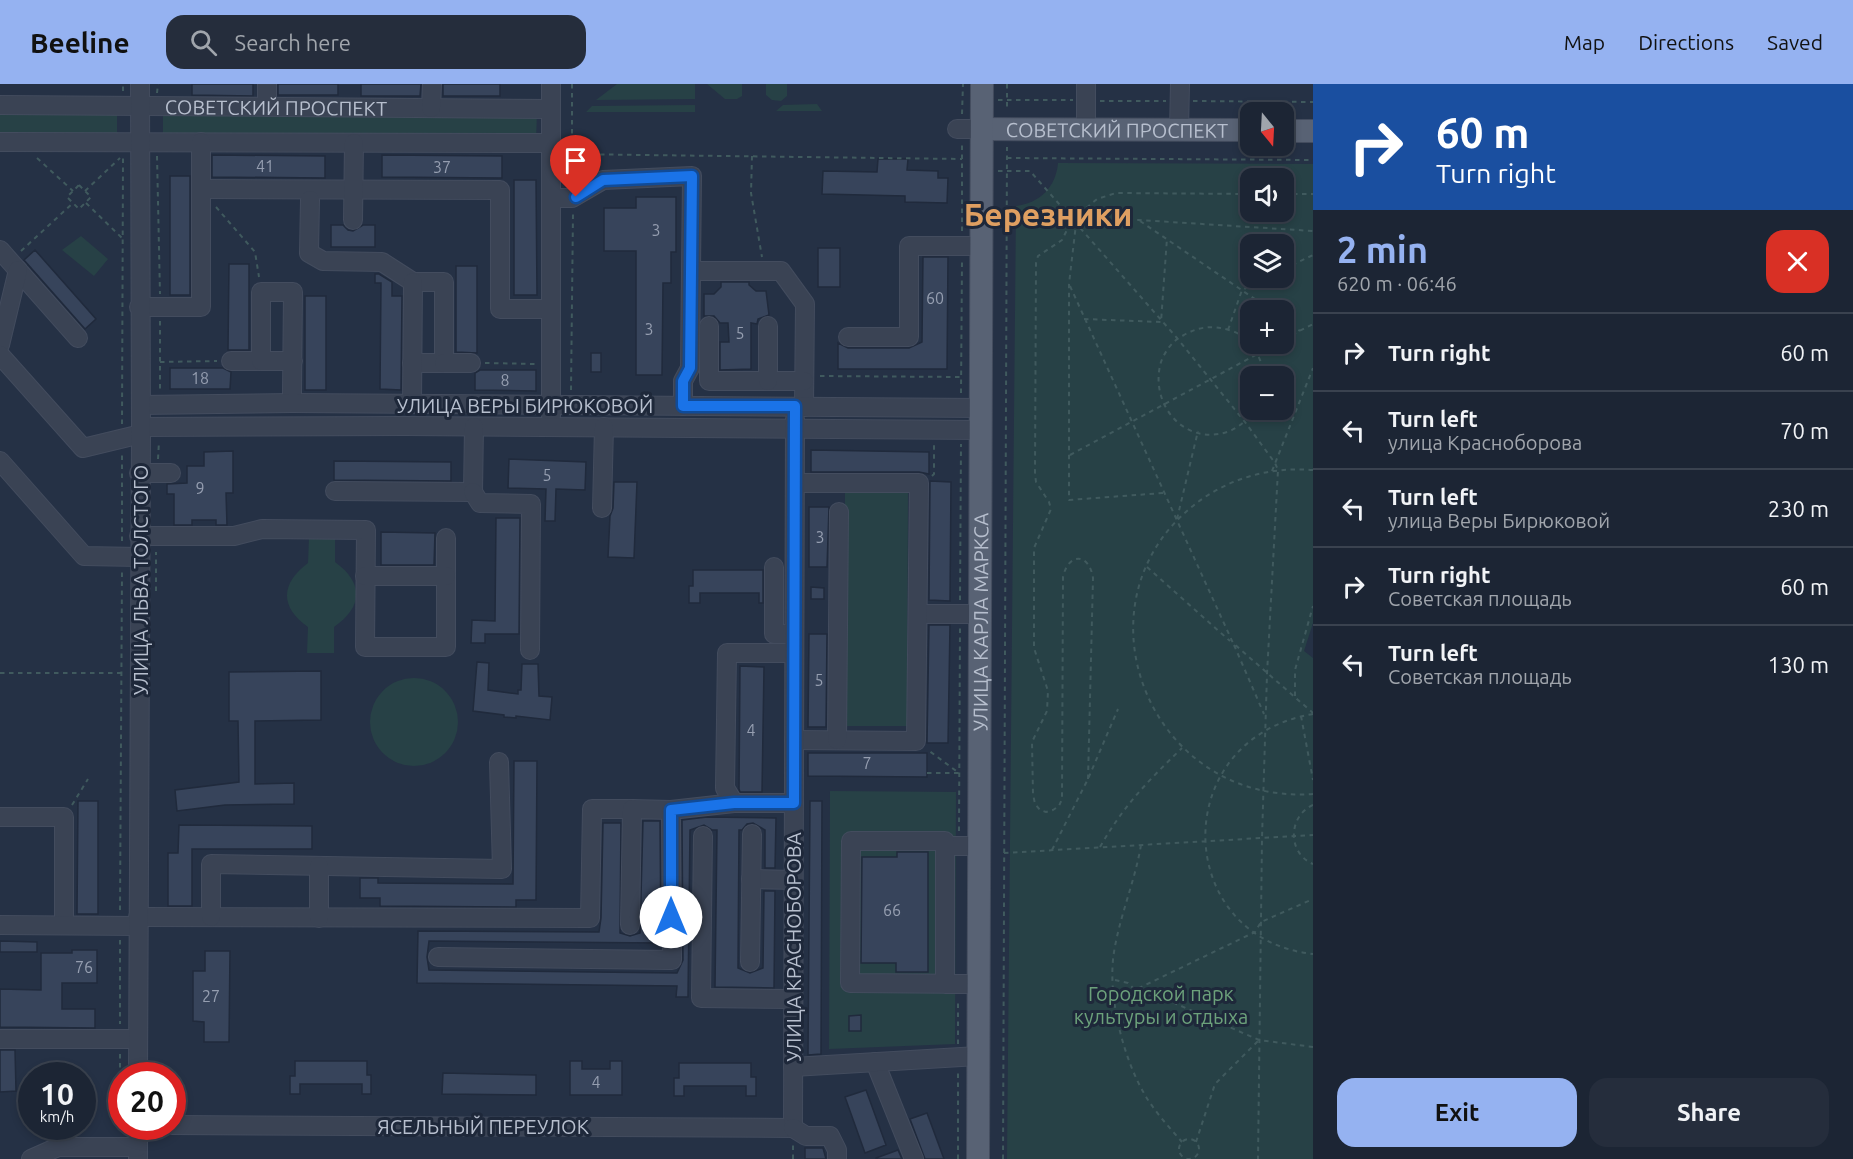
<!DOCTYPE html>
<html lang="en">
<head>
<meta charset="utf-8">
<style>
	body { margin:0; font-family:Ubuntu,sans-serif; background:#252d3c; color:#f1f3f6; height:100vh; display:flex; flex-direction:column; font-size:22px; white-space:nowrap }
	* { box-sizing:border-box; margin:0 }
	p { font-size:20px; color:#a0a5ac }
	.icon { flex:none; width:33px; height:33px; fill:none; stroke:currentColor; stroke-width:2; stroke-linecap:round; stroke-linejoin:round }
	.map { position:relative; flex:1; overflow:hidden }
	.panel { display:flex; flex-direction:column; background:#1c2534; width:540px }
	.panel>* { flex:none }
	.guide { background:#1a4fa0; color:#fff; overflow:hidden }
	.needle { width:39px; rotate:162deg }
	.tools { position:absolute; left:1240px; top:18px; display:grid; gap:12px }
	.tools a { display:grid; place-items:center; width:54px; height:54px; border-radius:12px; background:#1c2534; box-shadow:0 3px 9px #0003,0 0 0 2px #3a424f; font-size:30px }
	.speed { position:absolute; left:18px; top:978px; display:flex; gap:12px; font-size:30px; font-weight:700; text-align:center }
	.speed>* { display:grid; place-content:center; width:78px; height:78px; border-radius:50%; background:#1c2534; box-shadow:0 3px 9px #0003,0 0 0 2px #3a424f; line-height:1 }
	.speed small { font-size:15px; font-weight:400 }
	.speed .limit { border:9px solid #d22; background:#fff; color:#111 }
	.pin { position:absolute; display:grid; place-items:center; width:51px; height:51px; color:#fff; margin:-62px -26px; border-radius:50% 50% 50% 0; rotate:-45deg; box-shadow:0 0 6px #0007 }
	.pin .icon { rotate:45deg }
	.me { position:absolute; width:66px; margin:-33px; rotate:0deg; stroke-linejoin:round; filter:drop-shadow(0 0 4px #0008) }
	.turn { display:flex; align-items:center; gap:21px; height:126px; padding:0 24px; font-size:27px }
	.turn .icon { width:78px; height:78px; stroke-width:2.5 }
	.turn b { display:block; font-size:42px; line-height:51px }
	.round { display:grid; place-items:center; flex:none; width:63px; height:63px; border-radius:18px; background:#252d3c }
	.overview { display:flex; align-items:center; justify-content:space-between; height:102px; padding:0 24px }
	h1 { font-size:36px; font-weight:700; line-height:45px; color:#95b2f1 }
	.action { display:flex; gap:12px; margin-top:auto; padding:12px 24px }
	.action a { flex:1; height:69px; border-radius:18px; background:#95b2f1; color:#111; font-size:24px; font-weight:700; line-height:69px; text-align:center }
	.action a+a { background:#252d3c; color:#f1f3f6 }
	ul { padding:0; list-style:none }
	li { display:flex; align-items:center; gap:18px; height:78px; padding:0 24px; border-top:2px solid #3a424f }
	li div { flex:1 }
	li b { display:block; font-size:22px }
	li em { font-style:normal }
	header { display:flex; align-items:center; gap:36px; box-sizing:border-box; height:84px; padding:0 30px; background:#95b2f1; color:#111 }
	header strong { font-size:28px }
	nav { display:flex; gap:33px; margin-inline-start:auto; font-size:21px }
	.search { width:420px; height:54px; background:#252d3c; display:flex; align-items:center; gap:15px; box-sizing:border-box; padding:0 21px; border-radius:18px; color:#a0a5ac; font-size:22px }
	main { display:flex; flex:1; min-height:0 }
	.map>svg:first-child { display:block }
	.green { fill:#274146; fill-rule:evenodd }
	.building { fill:#37445b; stroke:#202a3c; stroke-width:1.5 }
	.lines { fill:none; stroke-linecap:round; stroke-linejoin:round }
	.minor-casing { stroke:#434c5e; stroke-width:20 }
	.major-casing { stroke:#434c5e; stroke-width:24 }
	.path { stroke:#405a5e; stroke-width:2; stroke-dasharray:4.5 4.5; stroke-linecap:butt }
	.minor { stroke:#3a4354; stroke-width:18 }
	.major { stroke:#586274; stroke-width:22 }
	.route-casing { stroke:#114b97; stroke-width:15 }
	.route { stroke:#1a73e8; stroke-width:10 }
	.labels { text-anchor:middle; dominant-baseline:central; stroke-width:6; stroke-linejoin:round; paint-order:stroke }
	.number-label { font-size:16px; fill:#959eb0 }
	.street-label { font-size:20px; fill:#b7bfce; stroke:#1e283a }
	.park-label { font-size:20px; fill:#6ca17b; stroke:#1e283a }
	.town-label { font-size:32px; font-weight:bold; fill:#df9f61; stroke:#1e283a }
</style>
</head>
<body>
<header>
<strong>Beeline</strong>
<div class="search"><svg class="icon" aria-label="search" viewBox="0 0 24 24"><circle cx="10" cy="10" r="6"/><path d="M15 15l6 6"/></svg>Search here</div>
<nav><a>Map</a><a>Directions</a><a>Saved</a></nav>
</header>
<main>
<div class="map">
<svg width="1313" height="1075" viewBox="0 0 1313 1075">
	<rect width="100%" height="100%" fill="#253145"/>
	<path class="green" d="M617 0H695V15L596 16Z
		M707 0H742V12L737 15H725Z
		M766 0H787V12L781 17 772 16 766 11Z
		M817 20 822 27H776L783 21Z
		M695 21V28H586L592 22Z
		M0 27 117 29V53L0 52Z
		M163 27 537 29 536 56 163 54Z
		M1058 79 1313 80V539L1304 567 1313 574V1075H1007L1016 122C1040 119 1056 103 1058 79ZM1251 94H1284V128H1251ZM1251 160H1284V194H1251ZM1251 226H1284V260H1251ZM1284 292V326H1251V292Z
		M81 152 108 175 94 192 62 166Z
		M845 407 908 408 907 642H844Z
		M335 453V478C364 499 363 523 334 543V569H307L308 543C280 523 280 500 308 479L309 454Z
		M370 638a44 44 0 1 1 88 0a44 44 0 1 1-88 0Z
		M830 707 956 708 955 960 829 965Z"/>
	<path class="building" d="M192 0H253V12L192 11Z
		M278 0H338V11H278Z
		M361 0H421L420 12H361Z
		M443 0H500V12H443Z
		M212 71 325 72V94L212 93Z
		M382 71 502 72V94L382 93Z
		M878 75H908L907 86 938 87V94H948L947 119 905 118V112L822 110 823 87 877 88Z
		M170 92H190V211H170Z
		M514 96H536L537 211H514Z
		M636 113H676V168H671V199H663L662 291H636V167H604V124H636Z
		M331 141H343L348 146 353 147 363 141H375V163H331Z
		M818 164H840V203H818Z
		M35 166 96 235 85 245 24 176Z
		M923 173H948L947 285H838V259L848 264H909L922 258Z
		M229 180H249V266H228Z
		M456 182H477V269L456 268Z
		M375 190H379L392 198V212H402L401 306 380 305 381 199H375Z
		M721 198H749V201L756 207H766L769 231 758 235 757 240 751 239V285L720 286V258H729L728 239H720L714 232H704V210H714L721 203Z
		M305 212H326V306H305Z
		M591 269H601V288H591Z
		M170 284H223L231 288 230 305H170Z
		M480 286H536V307L475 306V289Z
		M811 366 929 368V390L919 388H811Z
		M233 367V409H226L227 441H216V436H192V441H174V410H167V400L187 399V382H204V368Z
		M509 375 586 378 585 406 556 405 555 437H545L546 405 508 404Z
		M334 377 451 378V397L334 396Z
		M930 397 951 398 950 517 929 516Z
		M614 398H637L634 474 608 473 610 432 613 424Z
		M809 423H829L827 483H809Z
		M496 434H520L519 550H485V559H471L472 536 495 537Z
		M381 448 435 449 434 481H381Z
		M693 486H763V519H759V509H700V519H689V502H693Z
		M811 503 824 504V515H811Z
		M929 541H950L948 659H927Z
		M809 550H827L826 643H808Z
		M477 578 489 579 488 606 518 610V606H521L522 580H538L539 612 552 613 550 636 516 632V634L504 633V631L473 627Z
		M740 582 764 583 762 708H740L739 705Z
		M321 587V636L255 637V700L294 699V720L225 721 177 727 175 706 239 698 238 637H229V588Z
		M808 669H927V693L808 692Z
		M514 677H537L536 816H516V823L380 822V814H360V794H378V799L513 800Z
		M78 717H98V830H77Z
		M810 717H822L821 970 808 971Z
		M707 733 776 734 775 784H765V746L753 739 747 740 742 746H739L738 884 750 889 763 884 764 807H775L774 904 715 903 717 746H712L704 741 690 746 688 913H676L677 902 417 899 418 847 599 848 601 834 603 739H621L620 849 630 852 640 849 643 737H660L661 859 429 857 427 873 429 886 677 889 683 876 682 736Z
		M179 741 312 742V765H192V822H168V769H178Z
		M897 768H928V888H896V879H861L862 773H897Z
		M0 857 37 858V868H0Z
		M72 866H97V899H62V925H95V944L0 943V905L41 906V869H72Z
		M205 867H230L229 958H204V938L193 937V887H205Z
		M861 931V947H849V932Z
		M0 966H15L16 1007 0 1008Z
		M295 977H367V991H371V1010H362V1000H300V1010H290V992H295Z
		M570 977H582V985H610V977H622V1011H570Z
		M679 979H751V993H756V1012H746V1002H684V1012H674V994H679Z
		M443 989 536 991V1011L442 1010Z
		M866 1006 886 1061 865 1069 845 1013Z
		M927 1029 944 1075H925L910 1035Z
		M805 1064H823L826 1075H805Z
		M898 1066 902 1075H876V1074Z"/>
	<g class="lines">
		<defs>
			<g id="minor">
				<path id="s1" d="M0 21 551 25"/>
				<path d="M267 23V0"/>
				<path d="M431 24 432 0"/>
				<path d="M957 45H982"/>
				<path d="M1086 46V0"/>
				<path d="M1179 46 1180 0"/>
				<path d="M0 58 551 59"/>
				<path d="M201 105 500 106V225H551"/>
				<path d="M552 114H572L603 96 692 92 690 284 683 297V322"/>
				<path d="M310 116 309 169 323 177 382 178 413 198H444V279H412"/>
				<path d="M353 136 354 59"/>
				<path d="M0 166 78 254"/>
				<path d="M701 187H781L805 220 804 323"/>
				<path d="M139 223H201V58"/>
				<path d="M709 242V297H804"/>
				<path d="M848 253H909V162H981"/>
				<path d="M0 261 18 186"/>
				<path d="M0 271 83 364 141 350"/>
				<path d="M231 277H261"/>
				<path d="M444 279H471"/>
				<path d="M768 297V242"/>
				<path d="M292 319V309L293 208H261V277H293"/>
				<path d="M412 320 413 198"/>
				<path d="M141 321 292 319 981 324"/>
				<path d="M551 332V0"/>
				<path d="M141 343 405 342 980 346"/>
				<path d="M0 377 84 472 139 473"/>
				<path d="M139 389H171"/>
				<path d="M335 407 473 408 474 343"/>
				<path d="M473 408 480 419 531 420 530 566"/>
				<path d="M602 424 604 343"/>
				<path d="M139 452H234L262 445 366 446 365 563H446V454"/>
				<path d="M774 483V550H794"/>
				<path d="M365 492H446"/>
				<path d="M918 530H980"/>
				<path d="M794 656 916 657 919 399H795"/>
				<path d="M837 656 839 428"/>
				<path d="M734 719 725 704 727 569H794"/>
				<path d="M0 733H64V841"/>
				<path d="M703 752 701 914 793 915"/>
				<path d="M945 762H979"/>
				<path d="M751 795 793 796"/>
				<path d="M138 833 590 834 592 725H632"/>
				<path d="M211 833V780L502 785 499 678"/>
				<path d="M319 834V782"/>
				<path d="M0 841 138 842"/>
				<path d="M630 841 632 725 671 726"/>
				<path d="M438 873 672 876 671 726 734 719H794"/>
				<path d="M750 878 752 750"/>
				<path d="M945 900V757H851L850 899 978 900"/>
				<path d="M0 955H138"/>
				<path d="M875 978 914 1075"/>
				<path d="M793 983 978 972"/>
				<path d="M138 992 141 350 140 0"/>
				<path d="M172 1041 793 1044"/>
				<path d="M793 1044 795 335"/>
				<path d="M793 1044 806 1052H830L837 1066V1075"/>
				<path d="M138 1074V1042"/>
				<path d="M31 1075 58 1063H138"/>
			</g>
			<g id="major">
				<path id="s2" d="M982 45 1251 46"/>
				<path d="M1284 47H1313"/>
				<path id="s3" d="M978 1075 982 0"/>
			</g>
		</defs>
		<use href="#minor" class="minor-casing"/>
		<use href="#major" class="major-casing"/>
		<path class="path" d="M572 0V96
			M1007 0V27
			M123 7V0
			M157 9 158 0
			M998 16H1073
			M1100 17H1166
			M1193 17 1313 18
			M962 30 963 0
			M564 70 962 75
			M157 72 160 210
			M752 72 751 109 762 173
			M37 74 73 107
			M1007 74 1313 76
			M998 87H1030L1177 254 1245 338 1275 379 1278 386 1267 590 1262 754 1258 1075
			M79 101 91 113 79 125 67 113Z
			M85 107 120 74
			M1284 110H1313
			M86 119 123 155
			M216 123 255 168 259 193
			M1140 137 1271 226
			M962 147V60
			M21 167 73 119
			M1284 185 1313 171
			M1070 202 1233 559 1313 629
			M1084 235 1161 238 1167 154
			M1284 235 1300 247
			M160 237V306
			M1228 246 1242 206 1267 194
			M1284 255 1313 240
			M160 278 217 277
			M485 279 536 280
			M820 292 961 293
			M571 306 573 129
			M961 309 962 177
			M1255 326C1248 335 1239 344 1227 348 1183 362 1149 319 1161 278 1165 267 1173 256 1184 251 1200 242 1214 241 1232 247 1251 253 1262 274 1264 292
			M122 340 123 73
			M1070 371 1276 260
			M158 375 159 357
			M1313 386C1274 383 1237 392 1205 413 1065 508 1145 722 1313 710
			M1272 387 1313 284
			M932 392 934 390V359
			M1163 409 1069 416V200L1076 140 1139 136 1313 147
			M1177 435 1198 347
			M122 457V370
			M1147 483 1230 557
			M156 507V468
			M960 516 961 360
			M1234 561 1264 630
			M0 589H123
			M1295 612V586L1313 522
			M1313 630C1166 655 1173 855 1313 870
			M1301 632 1313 696
			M927 689H959L928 666
			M1088 695 1093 494C1089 468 1068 469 1063 493L1062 715 1059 722 1053 726 1046 728 1040 726 1035 720 1033 710 1032 658 1047 627 1048 607 1034 564V464L1051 425 1049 418 1036 398 1035 390 1036 179 1038 172 1062 156 1072 136 1097 115 1116 109 1251 110
			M72 721 88 695
			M1313 721C1288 732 1287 769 1313 780
			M959 747 960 543
			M1141 761C1135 797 1120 831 1114 868 1107 911 1123 974 1145 1011 1155 1028 1169 1043 1182 1058
			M1100 763C1124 721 1148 697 1182 664
			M1052 766 1088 695 1118 625
			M1004 769 1313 751
			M120 826 122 487
			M120 856V940
			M1115 896 1128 899 1135 906 1255 848 1261 838 1313 815
			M1140 904 1259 956 1313 963
			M958 960V915
			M120 970V1048
			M1179 1065a10 10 0 1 1 20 0a10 10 0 1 1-20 0Z
			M1196 1058 1215 1000 1259 956
			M793 1075V1060
			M958 1075V987
			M1003 1075 1007 63"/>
		<use href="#minor" class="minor"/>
		<use href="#major" class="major"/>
	</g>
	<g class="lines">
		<defs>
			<path id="route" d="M576 113 603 96 692 92 690 284 683 297V322H795L794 719H734L671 726V833"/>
		</defs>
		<use href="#route" class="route-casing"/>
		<use href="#route" class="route"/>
	</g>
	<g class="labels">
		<g class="number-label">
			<text x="265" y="82">41</text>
			<text x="442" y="83">37</text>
			<text x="656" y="146">3</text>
			<text x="935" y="214">60</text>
			<text x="649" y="245">3</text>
			<text x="740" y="249">5</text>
			<text x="200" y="294">18</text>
			<text x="505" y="296">8</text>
			<text x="547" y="391">5</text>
			<text x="200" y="404">9</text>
			<text x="820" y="453">3</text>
			<text x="819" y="596">5</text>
			<text x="751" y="646">4</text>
			<text x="867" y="679">7</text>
			<text x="892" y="826">66</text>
			<text x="84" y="883">76</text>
			<text x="211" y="912">27</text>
			<text x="596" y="998">4</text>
		</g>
		<g class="street-label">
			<text stroke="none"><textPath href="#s1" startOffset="276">СОВЕТСКИЙ ПРОСПЕКТ</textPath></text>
			<text stroke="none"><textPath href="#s2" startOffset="135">СОВЕТСКИЙ ПРОСПЕКТ</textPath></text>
			<text x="525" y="321">УЛИЦА ВЕРЫ БИРЮКОВОЙ</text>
			<text transform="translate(140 496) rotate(-90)">УЛИЦА ЛЬВА ТОЛСТОГО</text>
			<text stroke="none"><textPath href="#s3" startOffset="537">УЛИЦА КАРЛА МАРКСА</textPath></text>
			<text transform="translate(793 863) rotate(-90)">УЛИЦА КРАСНОБОРОВА</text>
			<text x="483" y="1042">ЯСЕЛЬНЫЙ ПЕРЕУЛОК</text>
		</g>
		<g class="park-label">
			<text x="1161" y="909">Городской парк<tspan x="1161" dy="23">культуры и отдыха</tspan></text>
		</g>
		<g class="town-label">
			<text x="1048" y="130">Березники</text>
		</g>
	</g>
</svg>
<div class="tools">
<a><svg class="needle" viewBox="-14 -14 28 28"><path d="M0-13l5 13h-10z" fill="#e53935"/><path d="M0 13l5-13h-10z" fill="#a0a5ac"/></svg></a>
<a><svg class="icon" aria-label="sound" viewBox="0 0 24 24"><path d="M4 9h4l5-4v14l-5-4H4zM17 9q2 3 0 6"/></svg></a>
<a><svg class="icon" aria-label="layers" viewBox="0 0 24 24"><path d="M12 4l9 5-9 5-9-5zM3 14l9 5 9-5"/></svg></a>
<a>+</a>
<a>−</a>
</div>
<div class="speed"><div>10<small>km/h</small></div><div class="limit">20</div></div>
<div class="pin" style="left:576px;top:113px;background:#d93025"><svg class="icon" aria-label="arrive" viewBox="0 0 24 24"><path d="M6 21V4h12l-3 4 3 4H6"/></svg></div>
<svg class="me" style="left:671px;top:833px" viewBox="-20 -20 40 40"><circle r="19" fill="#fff"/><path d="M0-13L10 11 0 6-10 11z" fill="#1a73e8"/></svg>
</div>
<section class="panel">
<div class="guide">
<div class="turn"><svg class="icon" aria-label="right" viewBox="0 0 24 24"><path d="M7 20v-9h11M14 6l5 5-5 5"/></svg><div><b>60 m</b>Turn right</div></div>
</div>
<div class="overview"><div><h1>2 min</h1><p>620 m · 06:46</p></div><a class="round" style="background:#d93025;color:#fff"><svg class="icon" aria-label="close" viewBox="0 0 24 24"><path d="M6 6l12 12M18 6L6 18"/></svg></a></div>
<ul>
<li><svg class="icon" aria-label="right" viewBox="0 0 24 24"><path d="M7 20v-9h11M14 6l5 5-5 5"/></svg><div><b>Turn right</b></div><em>60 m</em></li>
<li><svg class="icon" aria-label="left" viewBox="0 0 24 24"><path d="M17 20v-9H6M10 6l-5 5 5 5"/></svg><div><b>Turn left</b><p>улица Красноборова</p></div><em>70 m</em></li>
<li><svg class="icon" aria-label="left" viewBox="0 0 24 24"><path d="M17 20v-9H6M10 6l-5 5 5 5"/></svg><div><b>Turn left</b><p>улица Веры Бирюковой</p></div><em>230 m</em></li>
<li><svg class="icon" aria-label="right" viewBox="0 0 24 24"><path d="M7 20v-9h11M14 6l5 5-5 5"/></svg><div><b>Turn right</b><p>Советская площадь</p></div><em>60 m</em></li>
<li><svg class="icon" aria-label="left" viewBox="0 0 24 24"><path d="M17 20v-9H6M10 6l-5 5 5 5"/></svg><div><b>Turn left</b><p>Советская площадь</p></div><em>130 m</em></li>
</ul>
<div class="action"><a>Exit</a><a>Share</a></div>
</section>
</main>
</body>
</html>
